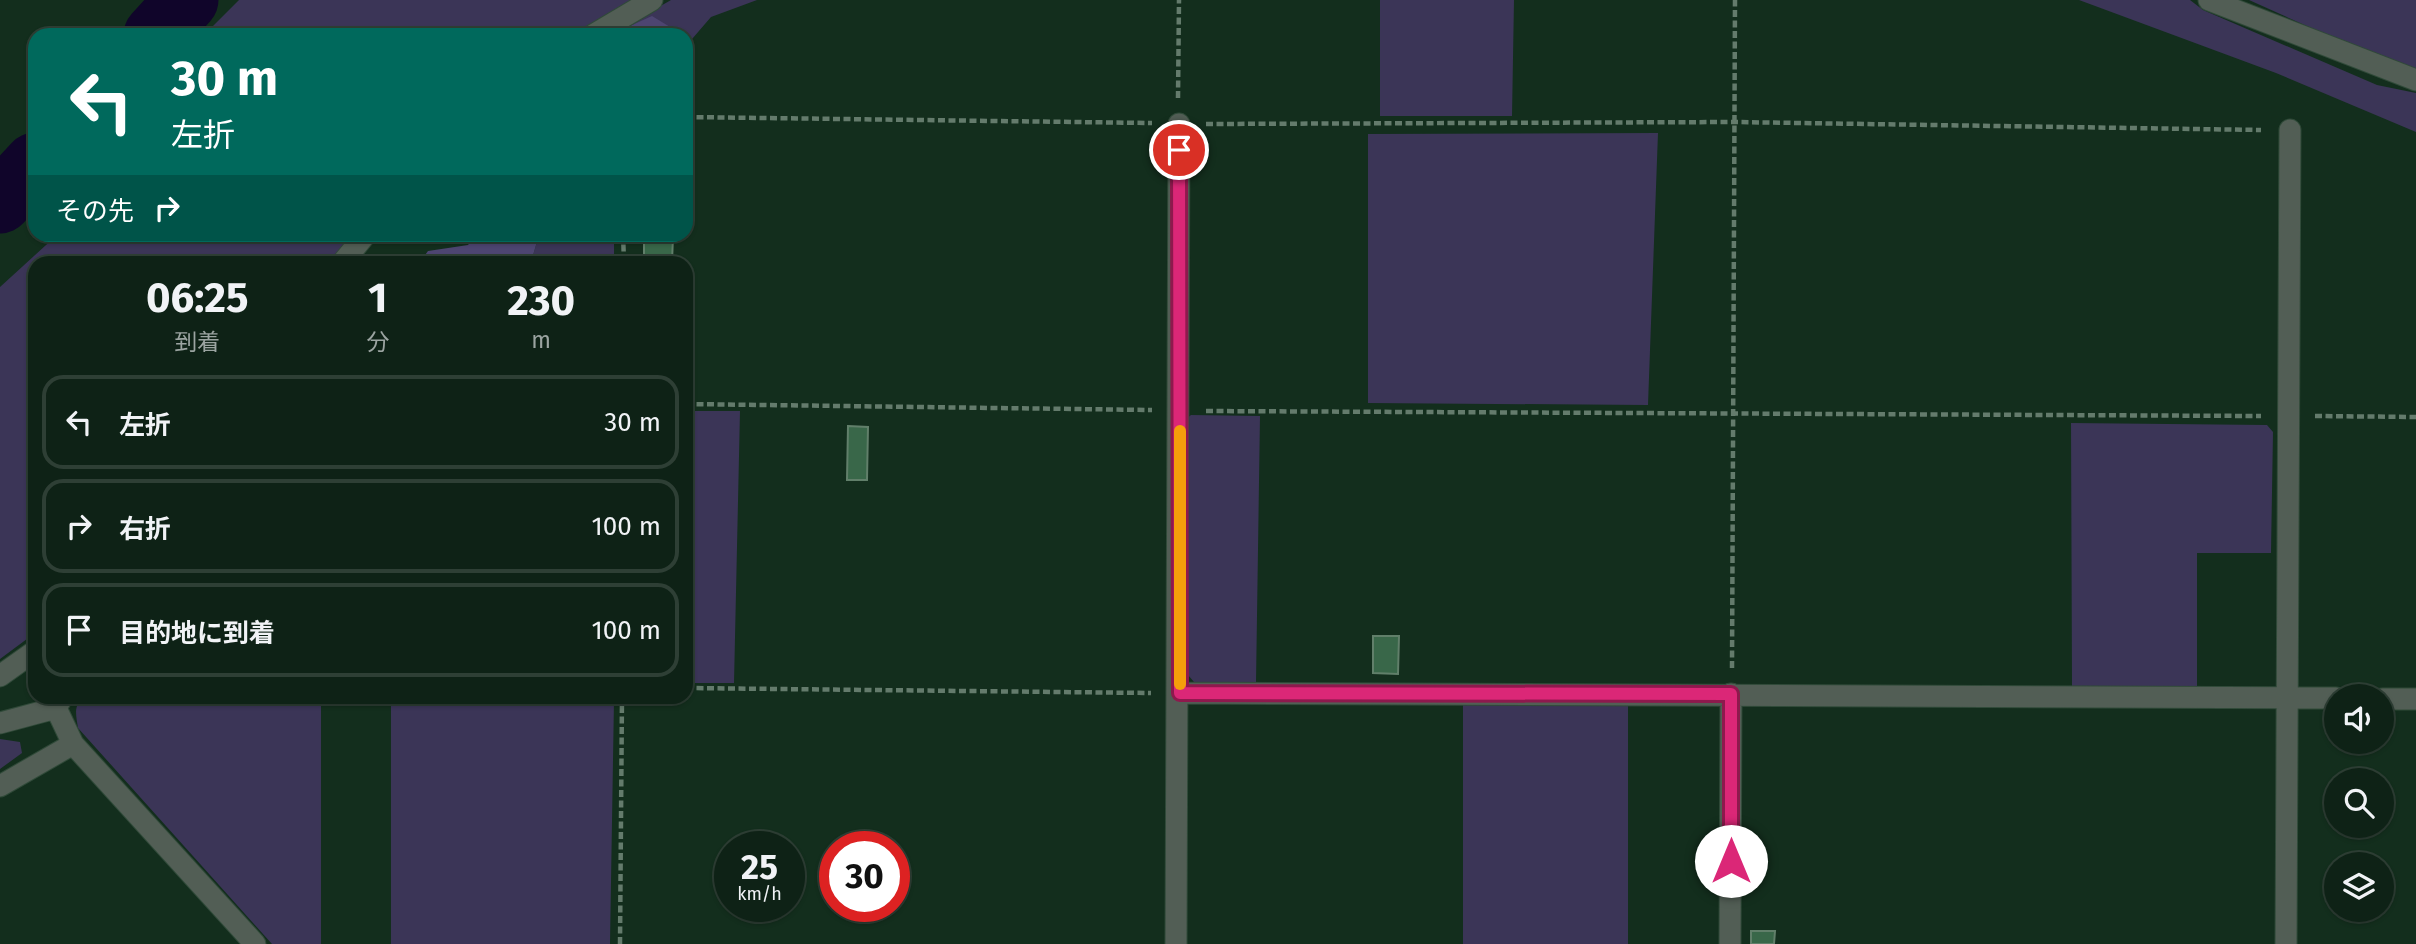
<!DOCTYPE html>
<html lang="ja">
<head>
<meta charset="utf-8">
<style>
	body { margin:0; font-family:"Fira Sans","Noto Sans JP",sans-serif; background:#1c2f23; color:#f1f3f6; height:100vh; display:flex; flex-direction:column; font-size:26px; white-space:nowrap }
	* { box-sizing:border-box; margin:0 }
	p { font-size:23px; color:#9ba4a1 }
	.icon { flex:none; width:38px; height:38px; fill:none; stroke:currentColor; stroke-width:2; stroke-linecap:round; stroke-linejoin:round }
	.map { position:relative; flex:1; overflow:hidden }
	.sheet { position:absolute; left:28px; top:256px; width:665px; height:448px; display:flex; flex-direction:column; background:#0e2216; border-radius:21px; box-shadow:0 2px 5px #0004,0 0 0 2px #2e3f35 }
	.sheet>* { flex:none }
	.guide { position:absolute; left:28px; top:28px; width:665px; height:214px; border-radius:21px; box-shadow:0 2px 5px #0004,0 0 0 2px #2e3f35; background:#00695c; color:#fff; overflow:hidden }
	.tools { position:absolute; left:2324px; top:684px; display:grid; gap:14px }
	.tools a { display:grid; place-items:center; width:70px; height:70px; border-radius:50%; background:#0e2216; box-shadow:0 2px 5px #0004,0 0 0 2px #2e3f35; font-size:35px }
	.speed { position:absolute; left:714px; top:831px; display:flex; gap:14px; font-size:35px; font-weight:700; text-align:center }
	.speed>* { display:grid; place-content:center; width:91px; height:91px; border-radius:50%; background:#0e2216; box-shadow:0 2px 5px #0004,0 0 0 2px #2e3f35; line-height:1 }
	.speed small { font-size:18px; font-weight:400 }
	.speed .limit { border:10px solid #d22; background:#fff; color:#111 }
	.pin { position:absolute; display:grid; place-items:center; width:60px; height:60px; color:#fff; margin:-30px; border:4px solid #fff; border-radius:50%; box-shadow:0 2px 7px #0007 }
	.me { position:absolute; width:77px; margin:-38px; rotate:0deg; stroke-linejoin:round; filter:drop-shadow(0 0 5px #0008) }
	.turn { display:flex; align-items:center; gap:24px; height:147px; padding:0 28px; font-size:32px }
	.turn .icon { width:91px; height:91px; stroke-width:2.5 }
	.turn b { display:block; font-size:49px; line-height:60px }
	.then { display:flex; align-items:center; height:66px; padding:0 28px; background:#0003; gap:14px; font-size:26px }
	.eta { display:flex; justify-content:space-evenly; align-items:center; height:119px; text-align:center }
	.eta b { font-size:42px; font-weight:700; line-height:49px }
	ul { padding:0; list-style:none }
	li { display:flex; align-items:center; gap:21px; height:94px; margin:0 14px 10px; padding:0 14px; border:4px solid #2e3f35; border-radius:21px }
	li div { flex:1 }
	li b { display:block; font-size:26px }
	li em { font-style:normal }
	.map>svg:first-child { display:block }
	.green { fill:#3b3557 }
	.forest { fill:#4d4571 }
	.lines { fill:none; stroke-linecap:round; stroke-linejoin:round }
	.river { stroke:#10052a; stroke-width:63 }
	.building { fill:#396749; stroke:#617f6a; stroke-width:2 }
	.minor-casing { stroke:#304a39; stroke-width:23 }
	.path { stroke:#647b6c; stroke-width:4.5; stroke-dasharray:7 3.5; stroke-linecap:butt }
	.minor { stroke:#525e55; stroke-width:21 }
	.route-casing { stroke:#8e194d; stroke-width:18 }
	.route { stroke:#db2777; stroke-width:12 }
	.slow { stroke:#f59e0b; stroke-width:12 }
</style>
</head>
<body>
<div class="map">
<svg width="2416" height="944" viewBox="0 0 2416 944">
	<rect width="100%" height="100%" fill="#132e1d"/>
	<path class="green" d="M239 0H633L575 35H204Z
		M671 0H757L711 17 686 46V35H676L675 30 626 26Z
		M1380 0H1514L1512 116H1380Z
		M2079 0H2190L2203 10 2377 85 2416 93V132L2276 73Z
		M2249 0H2416V69L2338 40Z
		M1658 133 1648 405 1368 403V134Z
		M57 235H353L332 262H35V633L0 659V287Z
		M539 235H614V262H531Z
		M686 411H740L734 683H686Z
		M1191 415 1260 416 1256 683 1194 682 1188 675 1186 419Z
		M2071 423 2267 425 2273 432 2271 553H2197V686H2072Z
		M84 697H321V944H272L78 728C76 715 73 705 84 697Z
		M391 697H611L614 700 610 944H391Z
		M1463 702 1628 704V944H1463Z
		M0 739 20 742 22 753 0 769Z"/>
	<path class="forest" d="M652 16 675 30 676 35H610Z
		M476 235V234L539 235 531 262H420L428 251 468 245Z"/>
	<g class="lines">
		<path class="river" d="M155 35 187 0
			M0 202 35 164"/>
	</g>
	<path class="building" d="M686 161H689V205H686Z
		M644 237H673L672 262H644Z
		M848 426 868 427 867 480H847Z
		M1373 636H1399L1398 674 1373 673Z
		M1751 931H1775L1774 944H1751Z"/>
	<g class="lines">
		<defs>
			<path id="minor" d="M2209 0 2416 80
				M593 35 652 0
				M343 262 366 234
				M0 676 35 651
				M1180 693 2336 698
				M2382 699H2416
				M56 708 73 744 255 944
				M0 723 56 708 63 696
				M0 786 73 744
				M1176 944 1179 124
				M1730 944 1731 694
				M2286 944 2290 130"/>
		</defs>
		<use href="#minor" class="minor-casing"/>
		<path class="path" d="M1178 98 1179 0
			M686 117 1152 123
			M1206 124 1734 122 2261 130
			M623 234 624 262
			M686 404 1152 410
			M1206 411 2261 416
			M2315 416 2416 417
			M1732 668 1735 0
			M686 688 1151 693
			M620 944 622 696"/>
		<use href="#minor" class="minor"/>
	</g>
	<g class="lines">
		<defs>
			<path id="route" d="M1179 150 1180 693 1731 694V861"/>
		</defs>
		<use href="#route" class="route-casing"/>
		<use href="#route" class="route"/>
		<path class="slow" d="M1180 431V684"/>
	</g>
</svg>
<div class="tools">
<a><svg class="icon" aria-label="sound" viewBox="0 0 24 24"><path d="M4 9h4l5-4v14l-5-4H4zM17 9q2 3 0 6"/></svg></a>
<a><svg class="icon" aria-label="search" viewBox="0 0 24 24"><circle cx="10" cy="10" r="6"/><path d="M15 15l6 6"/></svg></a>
<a><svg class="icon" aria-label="layers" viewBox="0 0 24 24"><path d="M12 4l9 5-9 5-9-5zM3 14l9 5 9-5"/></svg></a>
</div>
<div class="speed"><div>25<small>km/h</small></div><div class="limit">30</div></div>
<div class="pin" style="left:1179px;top:150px;background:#d93025"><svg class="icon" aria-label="arrive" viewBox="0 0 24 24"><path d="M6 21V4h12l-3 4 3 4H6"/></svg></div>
<svg class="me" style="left:1731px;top:861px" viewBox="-20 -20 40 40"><circle r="19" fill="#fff"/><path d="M0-13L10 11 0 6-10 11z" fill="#db2777"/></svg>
<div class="guide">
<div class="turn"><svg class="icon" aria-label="left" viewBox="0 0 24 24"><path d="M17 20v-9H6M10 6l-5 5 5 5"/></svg><div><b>30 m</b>左折</div></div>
<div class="then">その先<svg class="icon" aria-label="right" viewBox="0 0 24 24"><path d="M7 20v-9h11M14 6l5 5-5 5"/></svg></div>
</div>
<section class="sheet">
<div class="eta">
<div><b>06:25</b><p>到着</p></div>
<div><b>1</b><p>分</p></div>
<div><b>230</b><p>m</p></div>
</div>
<ul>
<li><svg class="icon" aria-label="left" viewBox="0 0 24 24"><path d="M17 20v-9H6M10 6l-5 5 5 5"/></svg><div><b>左折</b></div><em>30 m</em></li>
<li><svg class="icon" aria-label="right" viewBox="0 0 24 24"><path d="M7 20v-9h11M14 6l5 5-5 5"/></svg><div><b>右折</b></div><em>100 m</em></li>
<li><svg class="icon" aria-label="arrive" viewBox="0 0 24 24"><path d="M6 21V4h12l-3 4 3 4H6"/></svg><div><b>目的地に到着</b></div><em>100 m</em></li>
</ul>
</section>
</div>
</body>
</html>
